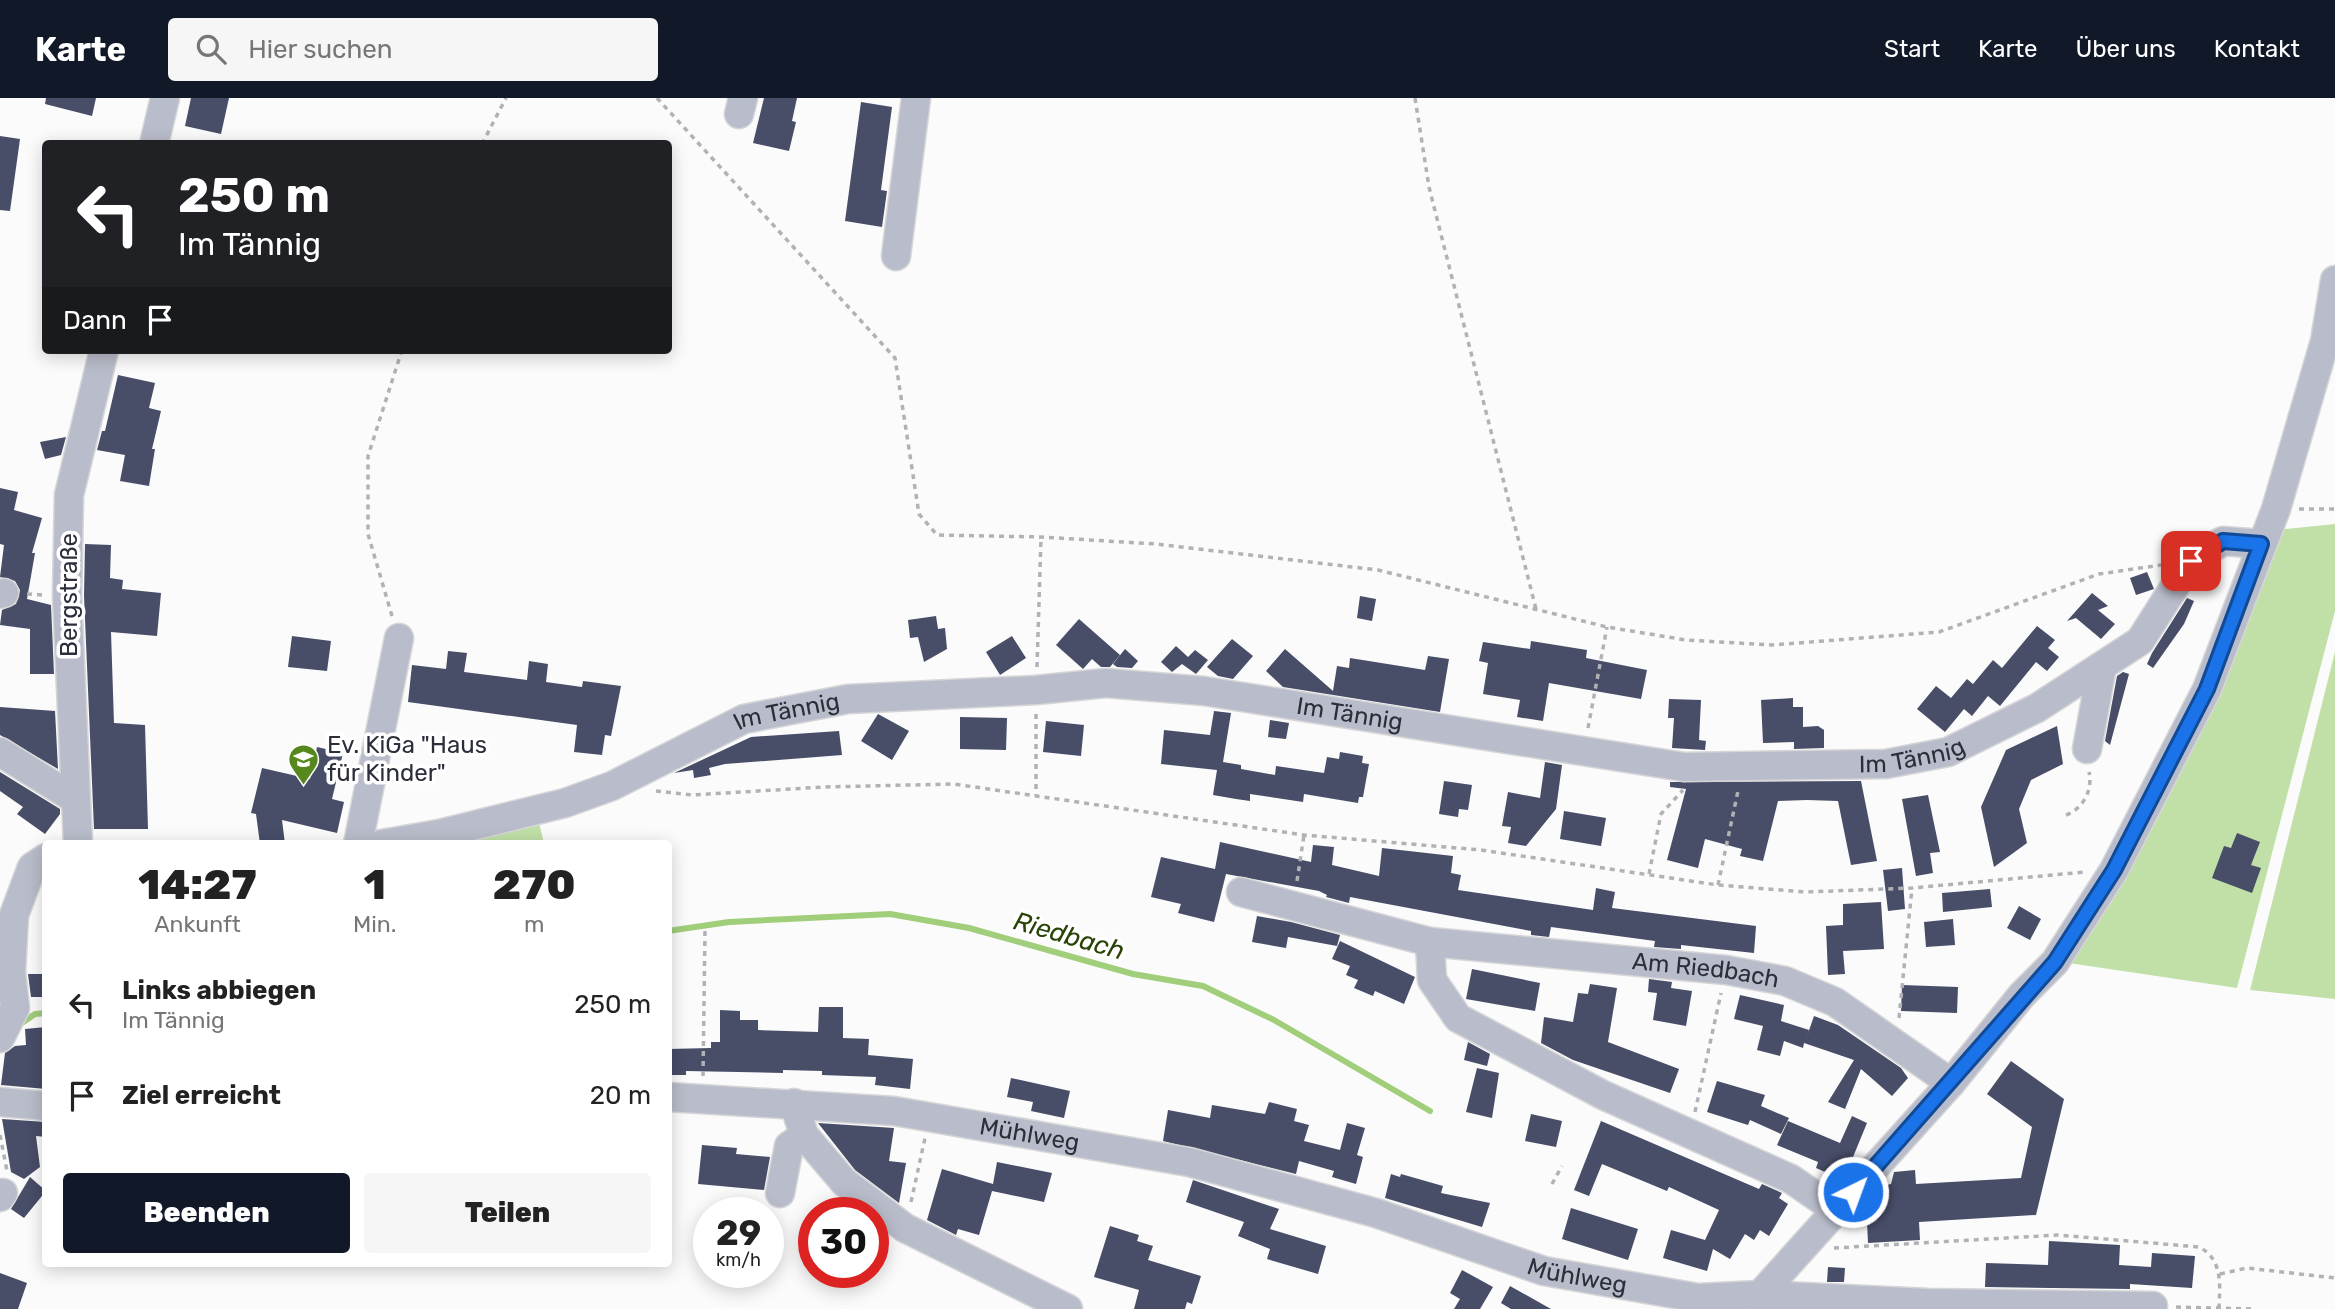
<!DOCTYPE html>
<html lang="de">
<head>
<meta charset="utf-8">
<style>
	body { margin:0; font-family:Rubik,sans-serif; background:#f6f6f6; color:#222; height:100vh; display:flex; flex-direction:column; font-size:26px; white-space:nowrap }
	* { box-sizing:border-box; margin:0 }
	p { font-size:23px; color:#767676 }
	.icon { flex:none; width:38px; height:38px; fill:none; stroke:currentColor; stroke-width:2; stroke-linecap:round; stroke-linejoin:round }
	.map { position:relative; flex:1; overflow:hidden }
	.sheet { position:absolute; left:42px; top:742px; width:630px; height:427px; display:flex; flex-direction:column; background:#fff; border-radius:7px; box-shadow:0 4px 18px #0003 }
	.sheet>* { flex:none }
	.banner { position:absolute; left:42px; top:42px; width:630px; height:214px; border-radius:7px; box-shadow:0 4px 18px #0003; background:#202124; color:#fff; overflow:hidden }
	.speed { position:absolute; left:693px; top:1099px; display:flex; gap:14px; font-size:35px; font-weight:700; text-align:center }
	.speed>* { display:grid; place-content:center; width:91px; height:91px; border-radius:50%; background:#fff; box-shadow:0 4px 18px #0003; line-height:1 }
	.speed small { font-size:18px; font-weight:400 }
	.speed .limit { border:10px solid #d22; background:#fff; color:#111 }
	.pin { position:absolute; display:grid; place-items:center; width:60px; height:60px; color:#fff; margin:-30px; border-radius:14px; box-shadow:0 4px 10px #0006 }
	.me { position:absolute; width:77px; margin:-38px; rotate:42deg; stroke-linejoin:round; filter:drop-shadow(0 0 5px #0008) }
	.turn { display:flex; align-items:center; gap:24px; height:147px; padding:0 21px; font-size:32px }
	.turn .icon { width:91px; height:91px; stroke-width:2.5 }
	.turn b { display:block; font-size:49px; line-height:60px }
	.then { display:flex; align-items:center; height:66px; padding:0 21px; background:#0003; gap:14px; font-size:26px }
	.eta { display:flex; justify-content:space-evenly; align-items:center; height:119px; text-align:center }
	.eta b { font-size:42px; font-weight:800; line-height:49px }
	.cta { display:flex; gap:14px; margin-top:auto; padding:14px 21px }
	.cta a { flex:1; height:80px; border-radius:7px; background:#111827; color:#fff; font-size:28px; font-weight:800; line-height:80px; text-align:center }
	.cta a+a { background:#f6f6f6; color:#222 }
	ul { padding:0; list-style:none }
	li { display:flex; align-items:center; gap:21px; height:91px; padding:0 21px }
	li div { flex:1 }
	li b { display:block; font-size:26px }
	li em { font-style:normal }
	header { display:flex; align-items:center; gap:42px; box-sizing:border-box; height:98px; padding:0 35px; background:#111827; color:#fff }
	header strong { font-size:33px }
	nav { display:flex; gap:38px; margin-inline-start:auto; font-size:24px }
	.search { width:490px; height:63px; background:#f6f6f6; display:flex; align-items:center; gap:18px; box-sizing:border-box; padding:0 24px; border-radius:7px; color:#767676; font-size:26px }
	.map>svg:first-child { display:block }
	.green { fill:#c0e0a8 }
	.lines { fill:none; stroke-linecap:round; stroke-linejoin:round }
	.stream { stroke:#a0ce7a; stroke-width:6 }
	.building { fill:#484d68 }
	.minor-casing { stroke:#d6d6d8; stroke-width:31 }
	.path { stroke:#b1b2b6; stroke-width:3.5; stroke-dasharray:5 5; stroke-linecap:butt }
	.minor { stroke:#b9bcca; stroke-width:28 }
	.route-casing { stroke:#114b97; stroke-width:18 }
	.route { stroke:#1a73e8; stroke-width:12 }
	.labels { text-anchor:middle; dominant-baseline:central; stroke-width:7; stroke-linejoin:round; paint-order:stroke }
	.street-label { font-size:24px; fill:#2c2f3b; stroke:#fff }
	.poi-label { font-size:24px; fill:#2c2f3b; stroke:#fff; text-anchor:start }
	.water-label { font-size:26px; font-style:italic; fill:#284407; stroke:#fff }
</style>
</head>
<body>
<header>
<strong>Karte</strong>
<div class="search"><svg class="icon" aria-label="search" viewBox="0 0 24 24"><circle cx="10" cy="10" r="6"/><path d="M15 15l6 6"/></svg>Hier suchen</div>
<nav><a>Start</a><a>Karte</a><a>Über uns</a><a>Kontakt</a></nav>
</header>
<div class="map">
<svg width="2335" height="1211" viewBox="0 0 2335 1211">
	<rect width="100%" height="100%" fill="#fbfbfb"/>
	<path class="green" d="M2335 426V513L2237 890 2062 864 2277 432Z
		M2335 554V901L2250 892Z
		M538 721 544 745 434 746Z"/>
	<g class="lines">
		<path class="stream" d="M668 833 729 824 890 816 969 830 1133 876 1203 888 1274 922 1430 1013
			M19 927 35 916 46 915"/>
	</g>
	<path class="building" d="M46 0H96L92 18 45 6Z
		M191 0H229L221 36 185 28Z
		M764 0H797L792 23 796 24 789 53 753 45Z
		M861 4 892 9 881 92 887 93 882 129 845 123Z
		M0 38 20 41 10 113 0 112Z
		M118 277 155 285 149 310 161 313 152 351H155L149 388 120 383 125 357 97 352 102 333H105Z
		M66 339 61 357 45 361 40 344Z
		M0 390 18 394 14 412 42 420 32 455H35L27 501 51 507 54 576H30V531L0 527 2 512 16 506 20 492 15 483 0 479 4 447 0 446Z
		M85 446 111 447 110 480 123 482 122 491 161 495 157 538 111 534 114 625 145 627 148 731H94L84 498Z
		M2147 474 2154 491 2136 497 2130 480Z
		M2092 495 2108 508 2098 512 2115 526 2101 541 2076 520 2067 523Z
		M1360 498 1376 501 1372 523 1357 520Z
		M2187 500 2194 503 2184 526 2153 570 2147 566 2152 555Z
		M936 518 938 531 945 530 947 551 924 564 918 539 910 540 908 522Z
		M1079 521 1120 557 1110 569H1101L1092 561 1083 571 1056 547Z
		M2037 528 2055 542 2048 550 2059 559 2047 573 2036 564 2000 608 1988 598 1972 618 1964 611 1945 634 1917 611 1936 588 1951 600 1967 581 1973 586 1993 562 2002 570Z
		M292 538 331 543 327 573 288 569Z
		M1012 538 1026 560 1000 577 986 554Z
		M1232 541 1253 558 1233 581 1218 578 1207 569Z
		M1531 543 1587 552 1586 560 1647 572 1641 601 1549 585 1543 623 1517 619 1520 602 1483 596 1488 565 1479 563 1483 544 1530 551Z
		M1176 548 1188 559 1195 552 1208 562 1196 576 1182 566 1172 574 1161 564Z
		M1125 551 1138 563 1132 570 1117 569 1113 566Z
		M1285 551 1333 593 1337 568 1349 570 1350 560 1425 572 1428 558 1449 561 1440 614 1283 589 1266 573Z
		M448 553 467 555 464 574 527 582 529 563 548 566 546 584 582 589 583 583 621 588 611 638 605 637 602 657 574 654 577 627 408 604 412 567 446 571Z
		M2123 574 2129 576 2110 647 2105 643 2117 578Z
		M1793 600V609H1803V629L1818 628 1824 632V650L1794 651V644L1763 645 1761 602Z
		M1669 601 1701 602 1699 642 1706 643 1705 652 1672 650 1674 620H1668Z
		M0 609 55 613 58 671 0 637Z
		M1214 613 1231 615 1223 664 1241 667V671L1275 677 1276 668 1324 675 1327 659 1339 661 1340 654 1363 658 1362 665 1369 666 1363 699H1359L1358 705 1304 696 1303 704 1250 696V703L1236 701 1213 697 1217 672 1161 666 1164 632 1210 637Z
		M878 616 909 633 892 662 861 643Z
		M960 619 1007 620 1006 652 960 651Z
		M1270 622 1289 625 1286 641 1268 639Z
		M1046 623 1084 627 1081 658 1043 654Z
		M2057 628 2063 666 2031 682 2019 711 2027 745 1994 769 1981 709 2006 652Z
		M839 633 842 657 725 666 709 670 711 677 694 680 693 672 674 675 751 639Z
		M317 649 343 655 332 701 344 704 337 735 282 722 285 746H260L256 716 251 715 262 670 310 681Z
		M1545 664 1562 667 1556 711 1526 748 1508 745 1511 729 1502 728 1508 694 1540 700Z
		M0 674 60 711V716L45 736 17 716 23 709 0 693Z
		M1444 683 1472 687 1468 712 1459 711 1458 719 1439 716Z
		M1861 683 1877 763 1851 767 1838 703 1807 702 1778 703 1763 763 1740 758 1742 751 1705 741 1698 770 1667 762 1686 691 1670 689V684Z
		M1928 697 1940 754 1930 755 1933 775 1916 778 1902 701Z
		M1564 713 1606 720 1601 748 1560 741Z
		M2237 735 2260 744 2251 767 2261 770 2252 795 2212 780 2224 748 2231 750Z
		M1220 744 1311 764 1313 747 1334 749 1332 767 1379 778 1382 750 1453 758 1451 775 1461 777 1458 792 1593 812 1596 790 1615 794 1612 810 1756 828 1754 855 1681 847V851L1654 849 1655 843 1551 829 1549 839 1531 837V833L1350 799 1349 805 1326 799 1327 797 1319 793 1226 776 1214 824 1178 815 1181 806 1151 799 1161 759 1215 771Z
		M1902 770 1905 811 1888 813 1883 772Z
		M1990 791 1992 809 1943 814 1942 795Z
		M1881 804 1884 851 1843 853 1845 876 1828 877 1826 828 1843 827V806Z
		M2019 808 2041 821 2030 842 2007 830Z
		M1257 818 1291 824 1340 837 1337 848 1288 839 1286 850 1252 844Z
		M1953 821 1955 847 1926 849 1924 824Z
		M1340 843 1415 879 1404 906 1375 893 1373 898 1354 890 1358 882 1346 877 1350 868 1332 861Z
		M1472 871 1540 885 1535 913 1466 901Z
		M28 876H46V899H31Z
		M1649 881 1672 884 1671 890 1692 893 1686 928 1653 922 1657 895 1648 894Z
		M1590 886 1617 890 1608 944 1679 971 1670 995 1573 962 1541 945 1544 919 1573 924 1578 895 1588 896Z
		M1902 887 1958 889 1957 915 1901 913Z
		M1740 897 1784 907 1781 923 1809 932 1806 941 1814 918 1838 927 1901 970 1908 980 1892 998 1861 971 1845 1011 1828 1004 1854 962 1804 945 1803 950 1784 943 1780 958 1757 952 1763 928 1734 921Z
		M819 909H843V940L869 941 868 957 913 961 910 991 875 987 876 979 822 977V973L783 972V975L686 973V977H668V951L711 950V944H720V912L740 913V922H758V932L818 934Z
		M46 929V991L1 987 5 955 15 948 26 947 25 931Z
		M1468 944 1490 956 1487 968 1464 962Z
		M2011 963 2064 1001 2036 1117 1919 1124 1920 1142 1868 1145 1866 1104 1870 1100 1881 1099V1088L1891 1086 1894 1074 1915 1072 1916 1086 2021 1080 2032 1029 1987 996Z
		M1477 970 1499 975 1492 1020 1466 1014Z
		M1011 980 1070 993 1064 1020 1031 1013 1033 1004 1007 999Z
		M1717 983 1765 997 1761 1008 1789 1020 1781 1036 1750 1022 1748 1027 1707 1014Z
		M1269 1004 1297 1011 1294 1023 1309 1027 1304 1043 1340 1052 1347 1025 1365 1030 1357 1057 1363 1059 1356 1086 1332 1079 1334 1073 1299 1063 1296 1076 1163 1043 1168 1012 1210 1020 1212 1007 1265 1016Z
		M1531 1016 1562 1023 1556 1049 1525 1043Z
		M1852 1018 1867 1025 1846 1076 1834 1071 1832 1077 1816 1070 1818 1064 1777 1047 1788 1023 1840 1045Z
		M2 1021 46 1024V1039L36 1038 40 1069 24 1081 11 1074Z
		M1601 1023 1759 1091 1762 1086 1782 1095 1779 1100 1788 1106 1769 1138 1760 1132 1754 1142 1745 1136 1730 1161 1713 1151 1707 1173 1663 1160 1671 1132 1705 1142 1719 1112 1669 1089 1667 1093 1602 1066 1589 1098 1574 1092Z
		M818 1025 894 1030 889 1063 906 1065 899 1105 855 1072Z
		M702 1047 737 1050 736 1056 770 1059 764 1092 698 1086Z
		M997 1064 1052 1075 1044 1104 992 1093 979 1137 958 1131 956 1137 927 1122 942 1071 993 1086Z
		M1391 1076 1400 1079 1401 1076 1443 1088 1441 1095 1490 1105 1482 1129 1385 1100Z
		M30 1079 46 1093 24 1120 11 1111Z
		M1193 1082 1279 1111 1270 1131 1326 1148 1318 1176 1267 1161 1270 1151 1238 1138 1244 1124 1186 1104Z
		M1571 1110 1638 1131 1628 1162 1562 1141Z
		M1110 1128 1139 1137 1137 1143 1153 1148 1148 1162 1201 1178 1192 1206 1187 1204 1185 1211H1134L1139 1192 1094 1179Z
		M2049 1143 2120 1147 2119 1167 2151 1169 2152 1155 2195 1158 2192 1190 2130 1186V1191L1985 1189 1986 1165 2048 1167Z
		M1828 1169 1845 1170 1844 1184H1827Z
		M1462 1172 1493 1189 1480 1211H1454L1460 1201 1450 1195Z
		M0 1175 27 1185 18 1211H0Z
		M1510 1188 1551 1211H1511L1501 1205Z"/>
	<g class="lines">
		<defs>
			<g id="minor">
				<path d="M739 16 743 0"/>
				<path d="M154 46 165 0"/>
				<path d="M896 158 916 0"/>
				<path d="M0 496 4 495"/>
				<path d="M2087 651 2102 568"/>
				<path d="M0 654 75 701"/>
				<path d="M78 746 67 498 69 397 104 252"/>
				<path d="M358 746 399 540"/>
				<path id="s1" d="M382 746 439 736 565 705 612 688 744 621 848 601 1036 592 1106 585 1204 593 1684 669 1886 666 1948 654 2037 610 2140 543 2191 463 2223 443 2261 446"/>
				<path d="M1241 794 1430 844"/>
				<path d="M0 940 15 910 11 874 14 817 32 769 46 760"/>
				<path id="s2" d="M668 999 894 1013 1189 1064 1376 1115 1544 1173 1698 1200 1760 1197 1928 1205 2153 1208"/>
				<path d="M0 1004 46 1008"/>
				<path d="M794 1005 804 1037 844 1084 905 1130 1068 1211"/>
				<path d="M780 1095 789 1048 804 1037"/>
				<path d="M0 1099 3 1095"/>
				<path id="s3" d="M1836 1112 1791 1081 1603 997 1458 920 1432 882 1430 844 1726 872 1785 883 1835 904 1951 985"/>
				<path d="M1760 1197 1951 985 2022 897 2055 864 2114 772 2207 591 2276 411 2325 243 2335 182"/>
			</g>
		</defs>
		<use href="#minor" class="minor-casing"/>
		<path class="path" d="M657 0 895 260 919 416 937 437 1041 439 1156 446 1378 472 1607 529 1686 542 1772 547 1939 534 2099 476 2161 467
			M1415 0 1429 89 1536 511
			M482 46 506 0
			M2299 411H2335
			M27 496 44 497
			M392 518 368 436V358L402 252
			M1037 569 1041 439
			M1036 616V697
			M1588 630 1607 529
			M656 693 692 697 824 689 954 686 1304 737 1481 752 1718 787 1805 794 1912 790 2085 774
			M2066 717C2083 711 2093 692 2089 674
			M1649 776 1661 716 1683 692
			M1297 783 1304 737
			M1718 787 1738 693
			M1899 920 1912 790
			M703 978 705 833
			M1695 1014 1721 895
			M0 1037 7 1073
			M1552 1086 1562 1068
			M911 1104 925 1040
			M1834 1150 2058 1137 2199 1149C2223 1161 2220 1187 2219 1210
			M2220 1176 2247 1170 2335 1180
			M2176 1209 2255 1211"/>
		<use href="#minor" class="minor"/>
	</g>
	<g class="lines">
		<defs>
			<path id="route" d="M1853 1094 2055 864 2114 772 2207 591 2261 446 2223 443 2191 463"/>
		</defs>
		<use href="#route" class="route-casing"/>
		<use href="#route" class="route"/>
	</g>
	<defs>
		<symbol id="school-pin" viewBox="-11 -11 22 30"><path d="M0 17L-7.5 6A9.5 9.5 0 1 1 7.5 6Z" fill="#56881e" stroke="#fff"/><path d="M0-5L7-2L0 1L-7-2ZM-4 1L0 2.5L4 1V4Q0 6-4 4Z" fill="#fff"/></symbol>
	</defs>
	<g fill-rule="evenodd">
		<use href="#school-pin" x="286" y="644" width="35" height="47"/>
	</g>
	<g class="labels">
		<g class="street-label">
			<text transform="translate(69 497) rotate(-90)">Bergstraße</text>
			<text stroke="none"><textPath href="#s1" startOffset="429">Im Tännig</textPath></text>
			<text stroke="none"><textPath href="#s1" startOffset="996">Im Tännig</textPath></text>
			<text stroke="none"><textPath href="#s1" startOffset="1563">Im Tännig</textPath></text>
			<text stroke="none"><textPath href="#s3" startOffset="786">Am Riedbach</textPath></text>
			<text stroke="none"><textPath href="#s2" startOffset="364">Mühlweg</textPath></text>
			<text stroke="none"><textPath href="#s2" startOffset="931">Mühlweg</textPath></text>
		</g>
		<g class="poi-label">
			<text x="327" y="647">Ev. KiGa "Haus<tspan x="327" dy="28">für Kinder"</tspan></text>
		</g>
		<g class="water-label">
			<text transform="translate(1069 838) rotate(16)">Riedbach</text>
		</g>
	</g>
</svg>
<div class="speed"><div>29<small>km/h</small></div><div class="limit">30</div></div>
<div class="pin" style="left:2191px;top:463px;background:#d93025"><svg class="icon" aria-label="arrive" viewBox="0 0 24 24"><path d="M6 21V4h12l-3 4 3 4H6"/></svg></div>
<svg class="me" style="left:1853px;top:1094px" viewBox="-20 -20 40 40"><circle r="17" fill="#1a73e8" stroke="#fff" stroke-width="3"/><path d="M0-11L8 9 0 5-8 9z" fill="#fff"/></svg>
<div class="banner">
<div class="turn"><svg class="icon" aria-label="left" viewBox="0 0 24 24"><path d="M17 20v-9H6M10 6l-5 5 5 5"/></svg><div><b>250 m</b>Im Tännig</div></div>
<div class="then">Dann<svg class="icon" aria-label="arrive" viewBox="0 0 24 24"><path d="M6 21V4h12l-3 4 3 4H6"/></svg></div>
</div>
<section class="sheet">
<div class="eta">
<div><b>14:27</b><p>Ankunft</p></div>
<div><b>1</b><p>Min.</p></div>
<div><b>270</b><p>m</p></div>
</div>
<ul>
<li><svg class="icon" aria-label="left" viewBox="0 0 24 24"><path d="M17 20v-9H6M10 6l-5 5 5 5"/></svg><div><b>Links abbiegen</b><p>Im Tännig</p></div><em>250 m</em></li>
<li><svg class="icon" aria-label="arrive" viewBox="0 0 24 24"><path d="M6 21V4h12l-3 4 3 4H6"/></svg><div><b>Ziel erreicht</b></div><em>20 m</em></li>
</ul>
<div class="cta"><a>Beenden</a><a>Teilen</a></div>
</section>
</div>
</body>
</html>
